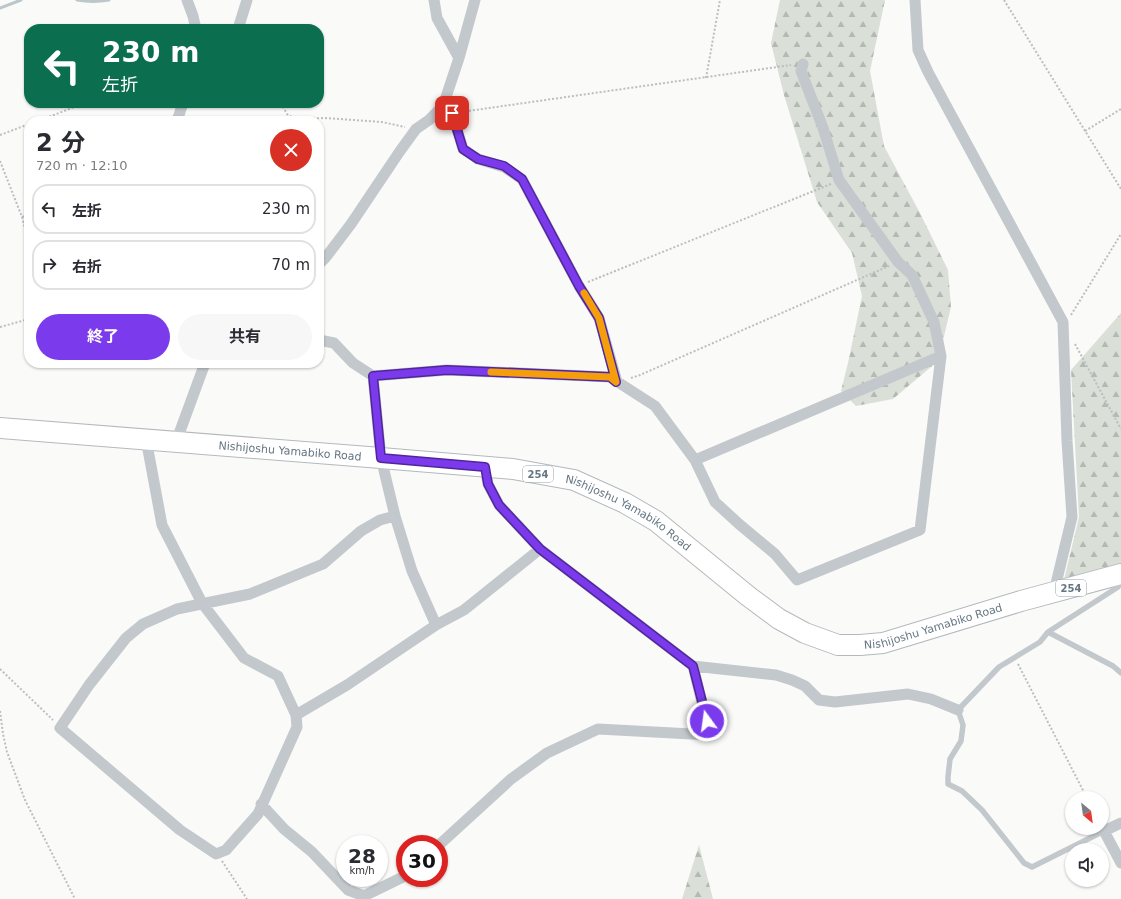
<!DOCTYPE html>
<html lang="ja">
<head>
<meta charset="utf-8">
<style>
	body { margin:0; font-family:"DejaVu Sans","Noto Sans JP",sans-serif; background:#f7f7f7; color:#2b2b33; height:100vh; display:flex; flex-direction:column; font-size:15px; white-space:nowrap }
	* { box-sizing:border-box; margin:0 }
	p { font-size:13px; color:#7c7c81 }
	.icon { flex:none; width:22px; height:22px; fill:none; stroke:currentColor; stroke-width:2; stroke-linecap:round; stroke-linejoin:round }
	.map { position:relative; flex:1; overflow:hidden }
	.panel { position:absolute; left:24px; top:116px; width:300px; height:252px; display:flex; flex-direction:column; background:#fff; border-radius:16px; box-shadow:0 1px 3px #0004 }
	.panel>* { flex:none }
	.guide { position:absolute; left:24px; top:24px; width:300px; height:84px; border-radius:16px; box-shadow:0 1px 3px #0004; background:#0b6e4f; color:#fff; overflow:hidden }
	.needle { width:26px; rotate:151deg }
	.controls { position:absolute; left:1065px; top:791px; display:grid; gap:8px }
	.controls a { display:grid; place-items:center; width:44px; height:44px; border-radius:50%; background:#fff; box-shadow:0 1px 3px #0004; font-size:20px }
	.speed { position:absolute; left:336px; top:835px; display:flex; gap:8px; font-size:20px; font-weight:700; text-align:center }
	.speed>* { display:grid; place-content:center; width:52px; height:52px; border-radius:50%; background:#fff; box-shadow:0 1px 3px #0004; line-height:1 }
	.speed small { font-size:10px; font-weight:400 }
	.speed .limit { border:6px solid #d22; background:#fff; color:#111 }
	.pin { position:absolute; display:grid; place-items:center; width:34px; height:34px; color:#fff; margin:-17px; border-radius:8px; box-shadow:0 2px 6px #0006 }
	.me { position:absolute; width:44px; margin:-22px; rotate:346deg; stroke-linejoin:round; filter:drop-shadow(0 0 3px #0008) }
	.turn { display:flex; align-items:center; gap:14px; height:84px; padding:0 12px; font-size:18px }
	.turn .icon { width:52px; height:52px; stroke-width:2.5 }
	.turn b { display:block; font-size:28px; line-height:34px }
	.round { display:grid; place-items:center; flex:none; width:42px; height:42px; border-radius:21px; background:#f7f7f7 }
	.head { display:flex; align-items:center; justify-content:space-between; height:68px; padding:0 12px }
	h1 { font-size:24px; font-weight:700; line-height:30px }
	.primary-button { display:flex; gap:8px; margin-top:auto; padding:8px 12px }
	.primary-button a { flex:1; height:46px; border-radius:24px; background:#7c3aed; color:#fff; font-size:16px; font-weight:700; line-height:46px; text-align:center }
	.primary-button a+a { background:#f7f7f7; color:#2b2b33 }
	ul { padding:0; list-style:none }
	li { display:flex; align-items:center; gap:12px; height:50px; margin:0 8px 6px; padding:0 4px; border:2px solid #e1e1e2; border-radius:16px }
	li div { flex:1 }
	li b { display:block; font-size:15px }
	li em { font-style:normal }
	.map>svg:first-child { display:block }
	.forest { fill:url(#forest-firs) }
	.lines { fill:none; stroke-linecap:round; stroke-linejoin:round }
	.stream { stroke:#bbc7cb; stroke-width:3 }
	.highway-casing { stroke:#b4b9bd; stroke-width:22 }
	.path { stroke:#bbbfc2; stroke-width:2; stroke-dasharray:2 2; stroke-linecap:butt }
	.lane { stroke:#c3c8cc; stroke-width:5.5 }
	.street { stroke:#c3c8cc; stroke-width:11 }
	.highway { stroke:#fff; stroke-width:20 }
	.route-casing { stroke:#51269a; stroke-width:10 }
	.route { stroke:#7c3aed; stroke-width:7 }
	.slow { stroke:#f59e0b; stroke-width:7 }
	.labels { text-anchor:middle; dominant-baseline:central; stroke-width:4; stroke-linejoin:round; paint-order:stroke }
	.shield { fill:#fff; stroke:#939fa8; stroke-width:1 }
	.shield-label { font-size:10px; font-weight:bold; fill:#657683 }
	.street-label { font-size:11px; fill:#657683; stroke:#fff }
</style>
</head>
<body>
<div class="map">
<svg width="1121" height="899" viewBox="0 0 1121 899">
	<defs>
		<pattern id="forest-firs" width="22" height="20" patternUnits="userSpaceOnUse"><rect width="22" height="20" fill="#dadfd7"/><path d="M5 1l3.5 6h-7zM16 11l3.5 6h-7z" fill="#b4b9b4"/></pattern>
	</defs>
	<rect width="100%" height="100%" fill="#fafaf8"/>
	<path class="forest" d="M780 0H885L870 71 884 146 920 213 948 270 951 307 938 361 893 399 856 406 841 391 848 363 862 296 852 253 817 202 784 95 771 43Z
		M1121 313V568L1063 584 1079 517 1071 370Z
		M699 845 713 899H682Z"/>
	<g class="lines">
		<path class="stream" d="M77 0C88 2 98 2 109 0
			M0 8 21 0"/>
		<defs>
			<g id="highway">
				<path id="s1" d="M0 428 381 458 513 469 574 480 625 503 656 521 748 596 779 619 805 633 838 645H860L883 643 1021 601 1121 574"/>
			</g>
		</defs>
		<use href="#highway" class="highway-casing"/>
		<path class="path" d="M1004 0 1121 189
			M706 78 720 0
			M281 103 287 114 295 119 325 118 382 122 405 127
			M461 112 791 65
			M38 121 85 103
			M1085 131 1121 109
			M0 135 29 124
			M0 161 22 217 29 244
			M22 217 29 214
			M588 282 831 184
			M1071 315 1121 234
			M0 327 29 319
			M1075 344 1121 429
			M631 378 640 375 889 266
			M1018 664 1087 798
			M0 669 53 720
			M0 711 3 734 7 752 25 800 75 899
			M222 861 247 899"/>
		<path class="lane" d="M1048 632 1113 666 1121 673
			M1104 831 1032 867 1024 863 982 810 962 791 948 784V777L950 759 961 741 963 725 958 710 999 667 1040 642 1048 632 1118 587 1121 580"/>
		<path class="street" d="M187 0 193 16 196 29
			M434 0 437 18 459 58
			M915 0 918 50 928 72 1063 322 1067 441 1072 517 1054 592
			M238 29 247 0
			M443 106 452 113 463 149 478 159 504 167 522 179 579 286 599 318 617 382
			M177 121 183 103
			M319 264 326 257 351 224 400 151 416 129 429 120 443 106 459 58 475 0
			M319 340 334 343 353 363 373 376 447 370 610 377 655 406 695 460 715 502 739 524 775 554 797 580 920 530 941 356 934 322 912 275 898 262 839 180 823 128 801 71 803 64
			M373 376 381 458 395 516 412 571 436 625
			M146 439 162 525 202 603 244 658 278 676 296 715 297 727 258 814 226 850 216 854 180 830 60 728 89 685 126 638 143 624 177 609 250 594 323 564 361 531 380 520 395 516
			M176 442 205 363
			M695 460 941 356
			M485 467 488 484 499 505 540 549 693 666 776 675 792 680 805 686 819 700 835 702 908 694 931 699 958 710
			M296 715 347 685 436 625 464 610 540 549
			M261 804 284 829 312 852 348 890 364 896 405 876
			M1121 823 1104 831 1121 863
			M439 845 511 779 547 753 598 729 710 735 693 666"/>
		<use href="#highway" class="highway"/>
	</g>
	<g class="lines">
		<defs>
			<path id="route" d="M452 113 463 149 478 159 504 166 522 179 579 286 599 318 616 382 610 377 447 370 373 376 381 458 485 467 488 484 499 505 540 549 693 666 707 721"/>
		</defs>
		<use href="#route" class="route-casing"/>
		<use href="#route" class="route"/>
		<path class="slow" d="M491 372 610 377 616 382 599 318 584 293"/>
	</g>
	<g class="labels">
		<g class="shield">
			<rect x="523" y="466" width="30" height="16" rx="3"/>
			<rect x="1056" y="580" width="30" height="16" rx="3"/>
		</g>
		<g class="shield-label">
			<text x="538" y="474">254</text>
			<text x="1071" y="588">254</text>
		</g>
		<g class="street-label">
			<text stroke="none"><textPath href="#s1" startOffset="291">Nishijoshu Yamabiko Road</textPath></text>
			<text stroke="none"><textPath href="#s1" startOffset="640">Nishijoshu Yamabiko Road</textPath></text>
			<text stroke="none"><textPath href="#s1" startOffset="988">Nishijoshu Yamabiko Road</textPath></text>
		</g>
	</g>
</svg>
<div class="controls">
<a><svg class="needle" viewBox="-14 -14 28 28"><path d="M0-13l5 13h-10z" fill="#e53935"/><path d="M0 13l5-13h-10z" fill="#7c7c81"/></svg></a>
<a><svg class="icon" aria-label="sound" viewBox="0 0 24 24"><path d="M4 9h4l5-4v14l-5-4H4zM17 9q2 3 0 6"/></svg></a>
</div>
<div class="speed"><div>28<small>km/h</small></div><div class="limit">30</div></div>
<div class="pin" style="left:452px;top:113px;background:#d93025"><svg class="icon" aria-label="arrive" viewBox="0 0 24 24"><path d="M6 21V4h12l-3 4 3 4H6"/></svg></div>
<svg class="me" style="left:707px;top:721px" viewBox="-20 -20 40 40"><circle r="17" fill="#7c3aed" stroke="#fff" stroke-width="3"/><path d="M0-11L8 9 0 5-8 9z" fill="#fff"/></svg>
<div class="guide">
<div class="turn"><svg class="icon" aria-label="left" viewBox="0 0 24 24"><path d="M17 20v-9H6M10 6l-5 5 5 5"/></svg><div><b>230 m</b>左折</div></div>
</div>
<section class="panel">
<div class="head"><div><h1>2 分</h1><p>720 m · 12:10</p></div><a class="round" style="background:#d93025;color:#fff"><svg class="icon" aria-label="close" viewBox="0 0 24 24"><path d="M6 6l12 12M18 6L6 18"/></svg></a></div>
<ul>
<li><svg class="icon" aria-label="left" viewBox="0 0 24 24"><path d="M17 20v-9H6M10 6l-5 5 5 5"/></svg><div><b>左折</b></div><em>230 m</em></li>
<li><svg class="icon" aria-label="right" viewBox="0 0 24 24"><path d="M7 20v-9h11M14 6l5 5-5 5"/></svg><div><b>右折</b></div><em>70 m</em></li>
</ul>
<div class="primary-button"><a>終了</a><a>共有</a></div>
</section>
</div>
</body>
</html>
